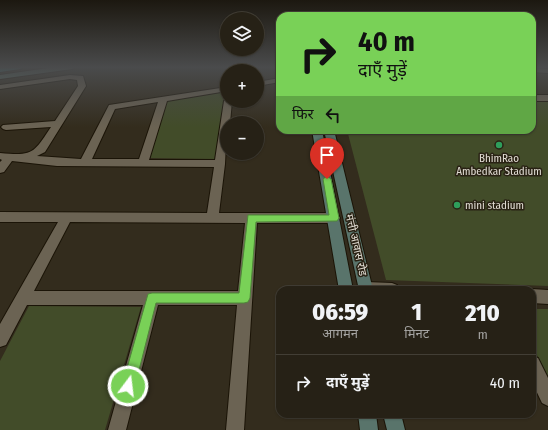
<!DOCTYPE html>
<html lang="hi">
<head>
<meta charset="utf-8">
<style>
	body { margin:0; font-family:"Fira Sans Condensed","Noto Sans Devanagari",sans-serif; background:#2e291f; color:#f1f3f6; height:100vh; display:flex; flex-direction:column; font-size:15px; white-space:nowrap }
	* { box-sizing:border-box; margin:0 }
	p { font-size:13px; color:#a4a3a1 }
	.icon { flex:none; width:22px; height:22px; fill:none; stroke:currentColor; stroke-width:2; stroke-linecap:round; stroke-linejoin:round }
	.map { position:relative; flex:1; overflow:hidden }
	.side { position:absolute; left:276px; top:286px; width:260px; height:132px; display:flex; flex-direction:column; background:#262116; border-radius:12px; box-shadow:0 1px 3px #0004,0 0 0 1px #423e35 }
	.side>* { flex:none }
	.top-card { position:absolute; left:276px; top:12px; width:260px; height:122px; border-radius:12px; box-shadow:0 1px 3px #0004,0 0 0 1px #423e35; background:#79d157; color:#111; overflow:hidden }
	.buttons { position:absolute; left:220px; top:12px; display:grid; gap:8px }
	.buttons a { display:grid; place-items:center; width:44px; height:44px; border-radius:50%; background:#262116; box-shadow:0 1px 3px #0004,0 0 0 1px #423e35; font-size:20px }
	.pin { position:absolute; display:grid; place-items:center; width:34px; height:34px; color:#fff; margin:-41px -17px; border-radius:50% 50% 50% 0; rotate:-45deg; box-shadow:0 0 4px #0007 }
	.pin .icon { rotate:45deg }
	.me { position:absolute; width:44px; margin:-22px; rotate:15deg; stroke-linejoin:round; filter:drop-shadow(0 0 3px #0008) }
	.turn { display:flex; align-items:center; gap:14px; height:84px; padding:0 16px; font-size:18px }
	.turn .icon { width:52px; height:52px; stroke-width:2.5 }
	.turn b { display:block; font-size:28px; line-height:34px }
	.then { display:flex; align-items:center; height:38px; padding:0 16px; background:#0003; gap:8px; font-size:15px }
	.eta { display:flex; justify-content:space-evenly; align-items:center; height:68px; text-align:center }
	.eta b { font-size:24px; font-weight:800; line-height:28px }
	ul { padding:0; list-style:none }
	li { display:flex; align-items:center; gap:12px; height:56px; padding:0 16px; border-top:1px solid #423e35 }
	li div { flex:1 }
	li b { display:block; font-size:15px }
	li em { font-style:normal }
	.map>svg:first-child { display:block }
	.green { fill:#424c29 }
	.lines { fill:none; stroke-linecap:round; stroke-linejoin:round }
	.street-casing { stroke:#1b1407; stroke-width:2 }
	.secondary-casing { stroke:#1b1407; stroke-width:2 }
	.highway-casing { stroke:#1b1407; stroke-width:2 }
	.street { fill:#6b6353; fill-rule:evenodd }
	.secondary { fill:#59746b; fill-rule:evenodd }
	.highway { fill:#309da4; fill-rule:evenodd }
	.route { fill:#79d157; stroke:#4f8839 }
	.leisure-dot { fill:#2e9e5b; stroke:#292214; stroke-width:1.5 }
	.labels { text-anchor:middle; dominant-baseline:central; stroke-width:3; stroke-linejoin:round; paint-order:stroke }
	.poi-label { font-size:11px; fill:#e1dcd3; stroke:#292214 }
	.street-label { font-size:11px; fill:#e1dcd3; stroke:#292214 }
</style>
</head>
<body>
<div class="map">
<svg width="548" height="430" viewBox="0 0 548 430">
	<rect width="100%" height="100%" fill="#332c1d"/>
	<path class="green" d="M225 92 215 159 150 158 167 101Z
		M532 101 548 102V286L386 280 347 130H532Z
		M29 306 141 307 105 430H0V361Z
		M532 309H548V378L532 345Z"/>
	<g class="lines">
		<defs>
			<path id="street" d="M532 68 548 69V73L532 72Z
				M70 75 83 76 86 86 45 152 37 156 81 159 109 105 227 87V91L167 101 149 160H215L224 101 227 99V101H232L230 123H227L225 164 219 213H334L338 215 340 218 338 221 334 223H257L244 430H226L237 305H158L126 430H108L143 305H27L6 345 0 347V324L58 222H0V212L207 213 214 167 57 166 12 161 4 172 0 173V162L2 160 0 159V153C33 156 33 154 51 127L6 130 3 129 1 127 3 125 55 121 78 86 77 80 70 79 0 89V85ZM158 102 139 159H92L115 109ZM70 222 245 223 238 291H34Z
				M280 78V82L257 86V82Z
				M532 95H548V101H532Z
				M366 282 392 283 397 285 399 290H359L361 284Z
				M532 289 548 290V304L532 303V290H530Z
				M532 356 538 358 548 378V406L542 403 532 382Z"/>
			<path id="secondary" d="M55 67H76L72 69 0 79V75Z
				M312 130H322L353 290H339Z
				M324 130H334L373 290H359Z
				M358 414H376L378 430H360Z
				M383 414H401L405 430H387Z"/>
			<path id="highway" d="M24 67 20 69 0 72V68Z"/>
		</defs>
		<use href="#street" class="street-casing"/>
		<use href="#secondary" class="secondary-casing"/>
		<use href="#highway" class="highway-casing"/>
		<use href="#street" class="street"/>
		<use href="#secondary" class="secondary"/>
		<use href="#highway" class="highway"/>
	</g>
	<linearGradient id="sky" x2="0" y2="1"><stop stop-color="#1c1810"/><stop offset="0.53" stop-color="#4a4b4c"/><stop offset="1" stop-color="#4a4b4c" stop-opacity="0"/></linearGradient>
	<rect width="548" height="127" fill="url(#sky)"/>
	<path class="route" d="M327 176 331 179 339 218 337 221 256 222 250 298 248 302 244 303H156L135 386 133 391 128 393 124 391 122 386 148 294 152 293H239L248 215H329L323 179Z"/>
	<g class="leisure-dot">
		<circle cx="499" cy="145" r="4"/>
		<circle cx="457" cy="205" r="4"/>
	</g>
	<g class="labels">
		<g class="poi-label">
			<text x="499" y="158">BhimRao<tspan x="499" dy="13">Ambedkar Stadium</tspan></text>
			<text x="465" y="205" text-anchor="start">mini stadium</text>
		</g>
		<g class="street-label">
			<text transform="translate(356 245) rotate(77)">मंत्ती आवास रोड</text>
		</g>
	</g>
</svg>
<div class="buttons">
<a><svg class="icon" aria-label="layers" viewBox="0 0 24 24"><path d="M12 4l9 5-9 5-9-5zM3 14l9 5 9-5"/></svg></a>
<a>+</a>
<a>−</a>
</div>
<div class="pin" style="left:327px;top:179px;background:#d93025"><svg class="icon" aria-label="arrive" viewBox="0 0 24 24"><path d="M6 21V4h12l-3 4 3 4H6"/></svg></div>
<svg class="me" style="left:128px;top:386px" viewBox="-20 -20 40 40"><circle r="17" fill="#79d157" stroke="#fff" stroke-width="3"/><path d="M0-11L8 9 0 5-8 9z" fill="#fff"/></svg>
<div class="top-card">
<div class="turn"><svg class="icon" aria-label="right" viewBox="0 0 24 24"><path d="M7 20v-9h11M14 6l5 5-5 5"/></svg><div><b>40 m</b>दाएँ मुड़ें</div></div>
<div class="then">फिर<svg class="icon" aria-label="left" viewBox="0 0 24 24"><path d="M17 20v-9H6M10 6l-5 5 5 5"/></svg></div>
</div>
<section class="side">
<div class="eta">
<div><b>06:59</b><p>आगमन</p></div>
<div><b>1</b><p>मिनट</p></div>
<div><b>210</b><p>m</p></div>
</div>
<ul>
<li><svg class="icon" aria-label="right" viewBox="0 0 24 24"><path d="M7 20v-9h11M14 6l5 5-5 5"/></svg><div><b>दाएँ मुड़ें</b></div><em>40 m</em></li>
</ul>
</section>
</div>
</body>
</html>
